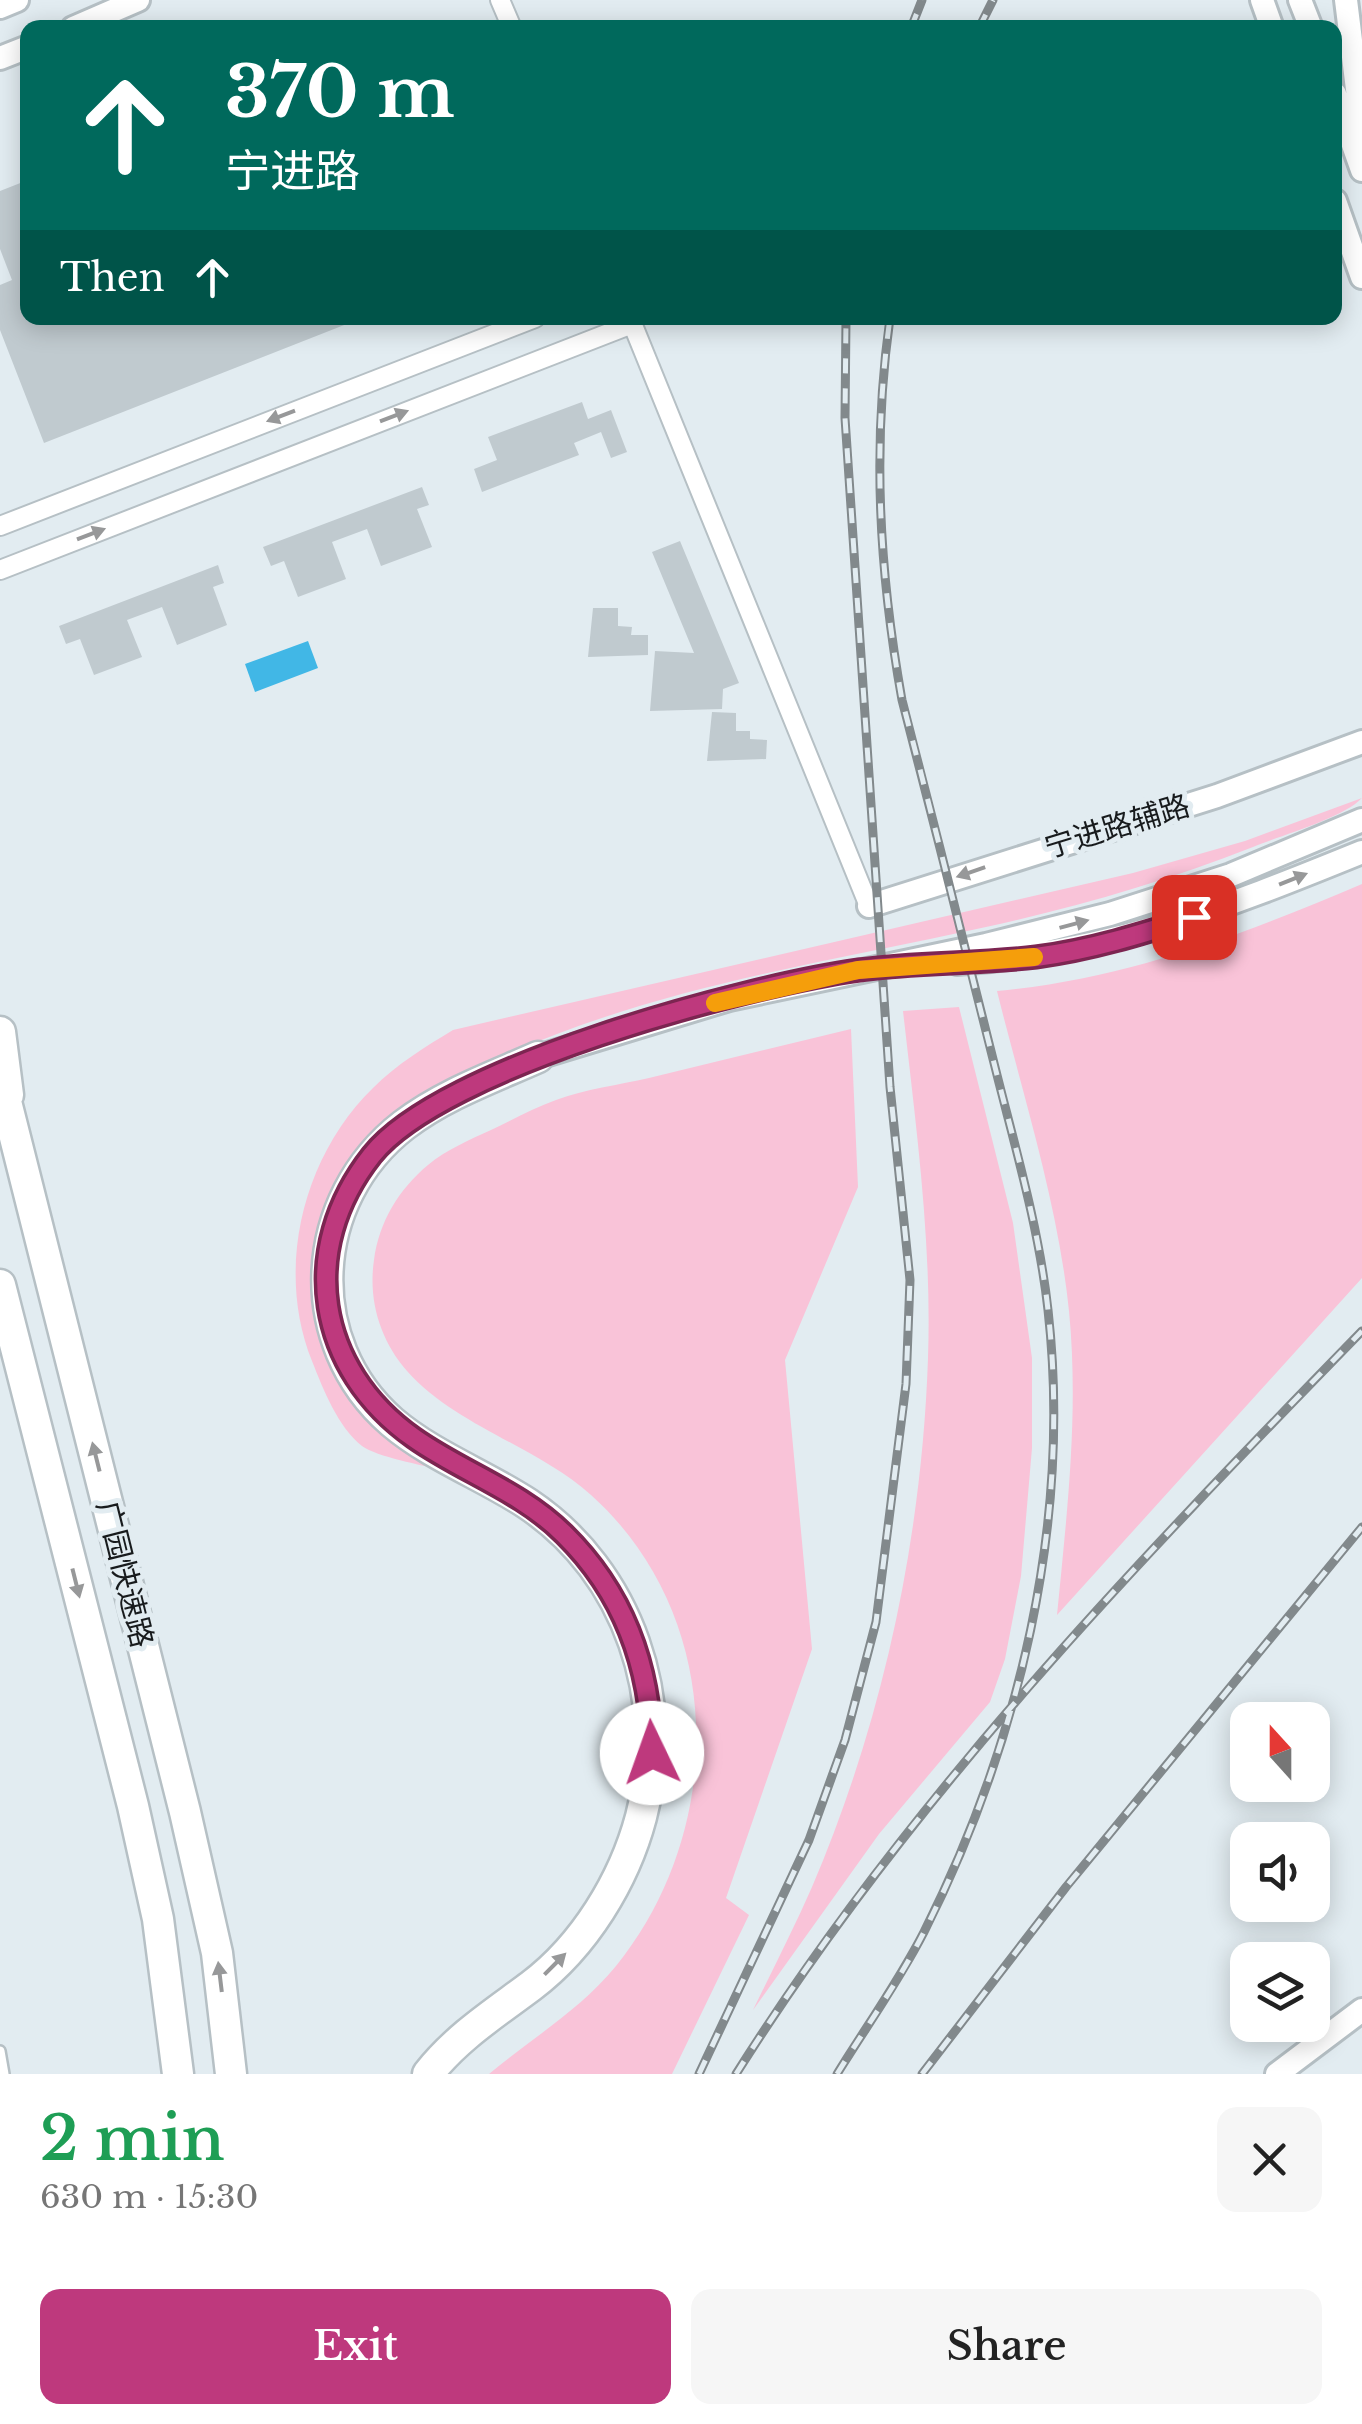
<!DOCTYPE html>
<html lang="en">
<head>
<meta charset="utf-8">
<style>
	body { margin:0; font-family:"Libre Baskerville","Noto Sans SC",serif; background:#f6f6f6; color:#222; height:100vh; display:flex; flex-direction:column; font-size:38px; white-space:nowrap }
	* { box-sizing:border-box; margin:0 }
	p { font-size:32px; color:#767676 }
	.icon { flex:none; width:55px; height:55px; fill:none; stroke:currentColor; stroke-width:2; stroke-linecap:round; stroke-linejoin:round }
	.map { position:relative; height:2074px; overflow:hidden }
	.details { display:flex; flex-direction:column; background:#fff; flex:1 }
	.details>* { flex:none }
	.hud { position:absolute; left:20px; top:20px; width:1322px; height:305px; border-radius:20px; box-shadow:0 5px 25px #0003; background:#00695c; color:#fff; overflow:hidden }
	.needle { width:65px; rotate:339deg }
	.tools { position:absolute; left:1230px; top:1702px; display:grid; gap:20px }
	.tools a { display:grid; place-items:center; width:100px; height:100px; border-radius:20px; background:#fff; box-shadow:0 5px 25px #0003; font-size:50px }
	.pin { position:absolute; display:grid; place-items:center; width:85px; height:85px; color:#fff; margin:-42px; border-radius:20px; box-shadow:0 5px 15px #0006 }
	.me { position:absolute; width:110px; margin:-55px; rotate:357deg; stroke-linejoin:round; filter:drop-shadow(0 0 8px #0008) }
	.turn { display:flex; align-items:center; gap:35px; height:210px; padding:0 40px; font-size:45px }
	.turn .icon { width:130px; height:130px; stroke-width:2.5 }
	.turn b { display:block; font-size:70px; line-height:85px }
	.then { display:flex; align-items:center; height:95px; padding:0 40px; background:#0003; gap:20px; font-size:38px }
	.round { display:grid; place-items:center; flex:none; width:105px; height:105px; border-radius:20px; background:#f6f6f6 }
	.head { display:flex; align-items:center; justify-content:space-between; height:170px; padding:0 40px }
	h1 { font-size:60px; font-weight:600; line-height:75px; color:#1e9e55 }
	.primary-button { display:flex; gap:20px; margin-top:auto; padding:20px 40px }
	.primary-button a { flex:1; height:115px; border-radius:20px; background:#be397d; color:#fff; font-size:40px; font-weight:600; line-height:115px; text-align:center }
	.primary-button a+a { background:#f6f6f6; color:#222 }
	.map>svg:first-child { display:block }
	.green { fill:#f9c3d8 }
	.water { fill:#41b7e6 }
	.building { fill:#c0cacf }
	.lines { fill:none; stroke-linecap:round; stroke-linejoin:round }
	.lane-casing { stroke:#b6c0c5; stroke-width:14 }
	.street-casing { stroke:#b6c0c5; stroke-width:22 }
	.secondary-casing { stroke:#b6c0c5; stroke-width:28 }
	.highway-casing { stroke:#b6c0c5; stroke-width:35 }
	.lane { stroke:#fff; stroke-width:9 }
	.street { stroke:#fff; stroke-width:18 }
	.secondary { stroke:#fff; stroke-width:22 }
	.highway { stroke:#fff; stroke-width:30 }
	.rail-casing { stroke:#82898c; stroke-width:9 }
	.rail { stroke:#e2ecf1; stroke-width:5; stroke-dasharray:15; stroke-linecap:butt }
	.oneway { fill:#979899 }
	.route-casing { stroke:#7c2551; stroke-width:25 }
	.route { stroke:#be397d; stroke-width:18 }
	.slow { stroke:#f59e0b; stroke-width:18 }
	.labels { text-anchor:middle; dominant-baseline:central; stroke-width:10; stroke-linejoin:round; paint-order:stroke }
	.street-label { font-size:30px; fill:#181b1d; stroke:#e2ecf1 }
</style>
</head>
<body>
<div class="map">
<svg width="1362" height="2074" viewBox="0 0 1362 2074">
	<rect width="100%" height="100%" fill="#e2ecf1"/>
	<path class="green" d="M1362 798C1343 818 1282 835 1253 847 1167 881 1077 907 986 927 817 964 645 989 486 1064 445 1083 404 1102 371 1134 329 1175 309 1234 311 1291 313 1373 372 1435 442 1470 422 1465 377 1457 362 1446 338 1427 323 1389 312 1361 275 1269 303 1156 373 1088 397 1064 425 1047 453 1030L1133 873 1245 841Z
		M1362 884V1278L1057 1615C1067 1513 1079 1413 1069 1311 1058 1203 1023 1096 997 991 1126 979 1244 934 1362 884Z
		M959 1007 1013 1223 1032 1358V1448L1021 1576 1005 1659 990 1702 879 1834 753 2010C773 1969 794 1928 812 1887 883 1721 922 1538 928 1358 932 1242 916 1126 903 1011Z
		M851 1029 858 1187 785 1360 812 1649 726 1898 749 1915 672 2074H489C532 2038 580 2010 616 1966 727 1829 727 1617 591 1495 536 1446 456 1426 407 1371 380 1340 368 1300 374 1260 379 1222 399 1189 428 1165 446 1150 469 1140 491 1130 512 1120 534 1108 556 1100 585 1089 619 1085 649 1078 716 1062 784 1045 851 1029Z"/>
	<path class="water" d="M308 641 318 668 255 692 245 664Z"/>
	<path class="building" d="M28 180V318H362L44 443 0 330V285L12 280 0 249V191Z
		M582 402 588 419 611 410 627 452 611 458 601 432 574 443 579 455 482 492 474 469 497 460 488 437Z
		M422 487 429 505 417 509 432 547 381 566 367 529 332 542 346 579 298 597 284 561 271 566 263 547Z
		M680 541 739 683 723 689 722 709 650 711 655 651 694 653 652 552Z
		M218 565 224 583 213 587 227 625 177 645 162 607 127 620 142 657 94 675 80 639 66 644 59 626Z
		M593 608H618V626L632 627 631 635H648V655L588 657Z
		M712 712 736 713V731H750V739L767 740 766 759 707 761Z"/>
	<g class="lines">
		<defs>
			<path id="lane" d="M0 2051 4 2074"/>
			<path id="street" d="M500 0 512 28
				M630 318 869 906
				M0 526 535 318
				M0 570 632 324"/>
			<path id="secondary" d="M1262 0 1272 28
				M1300 0 1311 28
				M1346 0 1362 130
				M0 7 17 0
				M73 28 138 0
				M0 58 28 47
				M1335 94 1362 170
				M1335 201 1362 277
				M869 906 1217 796 1362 742
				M957 963C1110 953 1222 909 1362 852
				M538 1057 729 999 986 945 1110 914 1231 875 1362 820
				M1277 2074 1362 2010"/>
			<path id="highway" d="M0 1032 8 1095
				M0 1078 185 1812 217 1953 231 2074
				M0 1285 133 1806 158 1919 178 2074
				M428 2074C457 2037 495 2013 531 1986 584 1946 624 1881 641 1817 672 1701 629 1572 528 1504 484 1475 432 1456 392 1422 300 1342 308 1199 404 1125 443 1095 493 1077 538 1057"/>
		</defs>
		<use href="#lane" class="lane-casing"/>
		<use href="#street" class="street-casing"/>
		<use href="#secondary" class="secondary-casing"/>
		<use href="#highway" class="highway-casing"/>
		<use href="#lane" class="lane"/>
		<use href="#street" class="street"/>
		<use href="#secondary" class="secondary"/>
		<use href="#highway" class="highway"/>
		<defs>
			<path id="rail" d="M911 28 922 0
				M979 28 993 0
				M699 2074 809 1840 845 1740 876 1622 906 1384 910 1280 890 1087 845 418 846 318
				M736 2074C909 1799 1136 1563 1362 1331
				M837 2074C866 2027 899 1981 924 1932 1019 1743 1072 1523 1048 1310 1039 1228 1015 1147 995 1067 964 945 934 822 902 700 879 571 872 447 890 318
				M922 2074 1066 1887 1362 1527"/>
		</defs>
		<use href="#rail" class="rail-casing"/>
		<use href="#rail" class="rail"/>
	</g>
	<defs><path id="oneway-solid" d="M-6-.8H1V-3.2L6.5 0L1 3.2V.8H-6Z" transform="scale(2.5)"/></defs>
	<g class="oneway">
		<use href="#oneway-solid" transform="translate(281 416) rotate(159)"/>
		<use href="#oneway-solid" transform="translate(394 416) rotate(-21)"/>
		<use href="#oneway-solid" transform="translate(91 534) rotate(-21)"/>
		<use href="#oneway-solid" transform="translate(971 872) rotate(161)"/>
		<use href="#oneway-solid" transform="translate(1293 879) rotate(-22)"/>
		<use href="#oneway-solid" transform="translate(1074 924) rotate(-15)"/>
		<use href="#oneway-solid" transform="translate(96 1457) rotate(-104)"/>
		<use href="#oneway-solid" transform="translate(76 1583) rotate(76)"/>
		<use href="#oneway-solid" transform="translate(555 1964) rotate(-45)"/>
		<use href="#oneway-solid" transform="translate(220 1977) rotate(-97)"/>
	</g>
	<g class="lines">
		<defs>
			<path id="route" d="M652 1753C651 1668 625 1594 564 1534 521 1491 462 1472 414 1438 316 1369 297 1250 372 1155 442 1067 745 986 859 970 917 962 978 964 1036 957 1090 950 1142 934 1194 917"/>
		</defs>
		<use href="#route" class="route-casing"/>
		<use href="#route" class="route"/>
		<path class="slow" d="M715 1003 858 970 1034 957"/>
	</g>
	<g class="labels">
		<g class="street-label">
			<text transform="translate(1117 826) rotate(-17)">宁进路辅路</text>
			<text transform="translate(125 1574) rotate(76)">广园快速路</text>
		</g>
	</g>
</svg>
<div class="tools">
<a><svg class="needle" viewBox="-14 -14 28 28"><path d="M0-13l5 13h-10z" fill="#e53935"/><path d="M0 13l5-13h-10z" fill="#767676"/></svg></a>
<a><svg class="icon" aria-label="sound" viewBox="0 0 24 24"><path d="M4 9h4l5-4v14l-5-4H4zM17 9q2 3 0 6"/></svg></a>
<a><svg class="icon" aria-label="layers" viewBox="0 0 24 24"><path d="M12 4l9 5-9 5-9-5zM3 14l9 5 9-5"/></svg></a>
</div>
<div class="pin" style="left:1194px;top:917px;background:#d93025"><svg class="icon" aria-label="arrive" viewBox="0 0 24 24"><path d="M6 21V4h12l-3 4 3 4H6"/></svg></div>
<svg class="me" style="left:652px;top:1753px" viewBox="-20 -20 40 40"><circle r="19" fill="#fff"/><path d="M0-13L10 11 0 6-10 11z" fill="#be397d"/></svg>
<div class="hud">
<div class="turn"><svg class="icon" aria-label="ahead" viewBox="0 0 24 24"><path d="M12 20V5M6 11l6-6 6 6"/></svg><div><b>370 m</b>宁进路</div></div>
<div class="then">Then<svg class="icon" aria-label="ahead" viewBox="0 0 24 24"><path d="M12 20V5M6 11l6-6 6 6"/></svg></div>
</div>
</div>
<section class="details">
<div class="head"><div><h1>2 min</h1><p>630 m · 15:30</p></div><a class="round"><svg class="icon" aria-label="close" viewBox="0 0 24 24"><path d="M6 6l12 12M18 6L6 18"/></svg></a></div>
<div class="primary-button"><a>Exit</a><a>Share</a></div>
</section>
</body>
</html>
